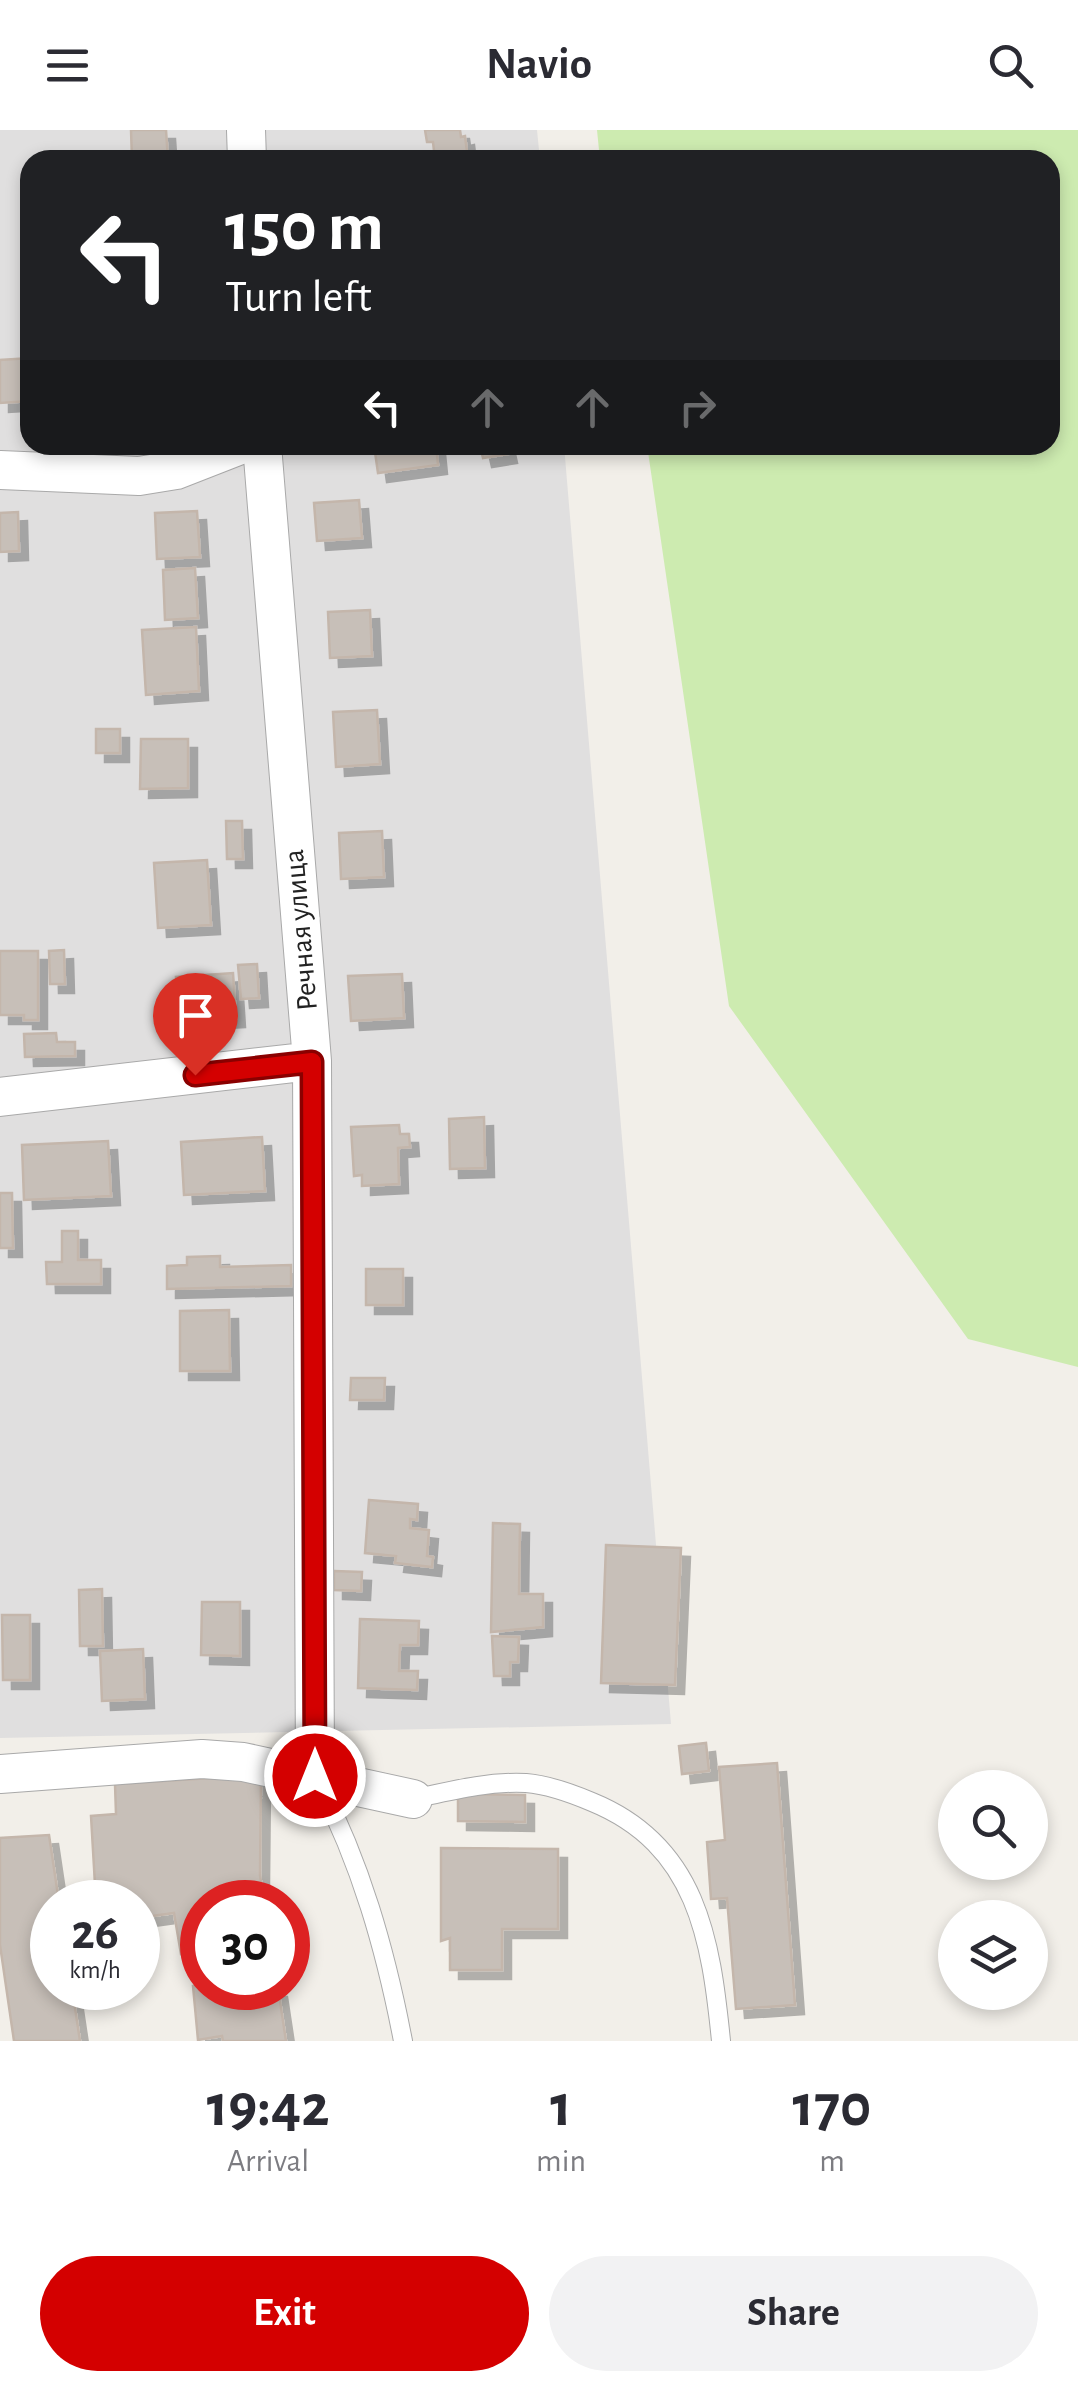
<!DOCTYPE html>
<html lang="en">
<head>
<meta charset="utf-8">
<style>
	body { margin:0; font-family:"Alegreya Sans",sans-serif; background:#f2f2f3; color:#2b2b33; height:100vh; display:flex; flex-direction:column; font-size:38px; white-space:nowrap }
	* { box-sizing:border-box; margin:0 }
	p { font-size:32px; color:#7c7c81 }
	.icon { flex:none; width:55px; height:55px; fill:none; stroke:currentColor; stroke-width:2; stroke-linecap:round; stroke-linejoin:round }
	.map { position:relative; height:1911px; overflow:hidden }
	.drawer { display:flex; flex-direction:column; background:#fff; flex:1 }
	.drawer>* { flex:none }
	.top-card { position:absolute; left:20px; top:20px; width:1040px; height:305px; border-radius:30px; box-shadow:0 5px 15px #0003; background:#202124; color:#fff; overflow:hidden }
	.controls { position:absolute; left:938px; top:1640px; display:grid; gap:20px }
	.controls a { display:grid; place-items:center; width:110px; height:110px; border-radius:50%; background:#fff; box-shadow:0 5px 15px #0003; font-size:50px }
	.speed { position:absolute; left:30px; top:1750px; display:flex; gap:20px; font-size:50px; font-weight:700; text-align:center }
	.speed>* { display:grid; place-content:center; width:130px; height:130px; border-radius:50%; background:#fff; box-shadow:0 5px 15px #0003; line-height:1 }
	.speed small { font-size:25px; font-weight:400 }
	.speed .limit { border:15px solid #d22; background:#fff; color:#111 }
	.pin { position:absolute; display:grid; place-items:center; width:85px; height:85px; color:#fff; margin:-102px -42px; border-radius:50% 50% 50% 0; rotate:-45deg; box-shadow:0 0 10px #0007 }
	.pin .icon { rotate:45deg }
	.me { position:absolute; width:110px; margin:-55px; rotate:0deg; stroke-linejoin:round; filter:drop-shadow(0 0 8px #0008) }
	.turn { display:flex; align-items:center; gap:35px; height:210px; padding:0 40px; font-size:45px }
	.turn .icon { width:130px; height:130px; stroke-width:2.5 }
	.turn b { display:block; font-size:70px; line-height:85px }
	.lanes { display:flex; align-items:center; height:95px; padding:0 40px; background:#0003; justify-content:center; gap:50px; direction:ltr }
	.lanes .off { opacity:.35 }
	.eta { display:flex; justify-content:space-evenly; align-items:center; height:170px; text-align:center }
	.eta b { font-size:60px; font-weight:700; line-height:70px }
	.action { display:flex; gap:20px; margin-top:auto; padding:20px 40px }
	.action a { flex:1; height:115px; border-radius:60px; background:#d40000; color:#fff; font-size:40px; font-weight:700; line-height:115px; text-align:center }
	.action a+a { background:#f2f2f3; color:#2b2b33 }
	header { display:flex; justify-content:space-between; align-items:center; height:130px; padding:0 40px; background:#fff; font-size:45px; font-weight:700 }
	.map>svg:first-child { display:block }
	.residential { fill:#e0dfdf }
	.grass { fill:#cdebb0 }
	.building { fill:#c7bfb8; stroke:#c4b6ab; stroke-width:2.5; filter:url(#shadow) }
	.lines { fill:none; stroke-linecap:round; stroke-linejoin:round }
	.lane-casing { stroke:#a9a9a9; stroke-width:20 }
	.street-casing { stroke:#a9a9a9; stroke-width:40 }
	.lane { stroke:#fff; stroke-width:18 }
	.street { stroke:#fff; stroke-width:38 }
	.route-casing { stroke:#8a0000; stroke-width:25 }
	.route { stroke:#d40000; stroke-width:18 }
	.labels { text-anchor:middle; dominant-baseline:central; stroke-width:9; stroke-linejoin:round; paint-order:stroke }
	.street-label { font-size:30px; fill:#222; stroke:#fff }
</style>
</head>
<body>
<header><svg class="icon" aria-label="menu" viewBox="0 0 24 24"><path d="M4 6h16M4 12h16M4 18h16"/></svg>Navio<svg class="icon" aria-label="search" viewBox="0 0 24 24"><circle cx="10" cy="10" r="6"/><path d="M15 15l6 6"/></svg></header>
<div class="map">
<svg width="1078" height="1911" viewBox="0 0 1078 1911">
	<defs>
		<filter id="shadow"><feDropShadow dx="9" dy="9" stdDeviation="0" flood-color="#0004"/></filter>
	</defs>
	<rect width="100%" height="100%" fill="#f2efe9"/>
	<path class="residential" d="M0 0H537L540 30H30V315H564L671 1594 0 1608Z"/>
	<path class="grass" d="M597 0H1078V1237L968 1209 729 876 647 315H1050V30H600Z"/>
	<path class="building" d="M131 0H166L168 30H132Z
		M425 0H460L461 7 465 6 468 30H435L433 12H427Z
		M30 228V271L0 273V230Z
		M374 315H436L438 335 378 343Z
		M480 315H506L508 324 483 328Z
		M359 370 362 408 317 411 314 373Z
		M197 381 200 427 157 429 155 383Z
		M18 382 19 421 0 422V383Z
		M195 438 198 488 165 490 163 440Z
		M370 480 372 526 330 528 328 482Z
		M196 497 199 561 146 565 142 500Z
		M377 580 380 634 336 637 333 582Z
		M96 599H120V623H96Z
		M141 609H188V658L140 659Z
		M226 691H242L243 729H227Z
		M382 701 384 747 341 749 339 703Z
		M207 730 211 795 158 798 154 733Z
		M64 820 65 854H50L49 821Z
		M0 821H38V890H24V885H0Z
		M257 834 259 868 241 869 238 835Z
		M233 843 236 888 179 891 176 847Z
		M402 844 404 888 351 891 348 846Z
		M56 903 57 912H75V926L25 927 24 904Z
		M484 987 485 1038 450 1039 449 989Z
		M399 995 400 1004H409L410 1017 398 1018 399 1054 362 1056V1045L354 1046 351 997Z
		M262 1007 265 1061 184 1065 181 1012Z
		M108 1011 111 1066 24 1070 22 1015Z
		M0 1063H12L13 1118H0Z
		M62 1101H78V1130H101V1154H47L46 1132H62Z
		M220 1126V1137L291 1135V1156L167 1159V1136L187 1135V1127Z
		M366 1139H403V1175H366Z
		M229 1180 230 1241H180V1181Z
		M351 1248H385L384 1270H350Z
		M369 1370 418 1374 417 1390 410 1389V1398L429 1400 427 1426 433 1427 432 1437 395 1433 396 1426 365 1423Z
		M493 1393 520 1394 519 1464H543V1497L491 1502Z
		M606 1415 681 1418 675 1555 601 1553Z
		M334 1441 362 1442 361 1461 334 1460Z
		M102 1459 103 1516H80L79 1460Z
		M202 1472H240V1526L201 1525Z
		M2 1485H30V1550H3Z
		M360 1489 419 1491 418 1515H400L399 1541H418L417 1560 358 1558Z
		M492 1506 519 1507 518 1532H510V1546H494Z
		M143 1519 145 1569 102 1571 100 1521Z
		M706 1613 709 1641 682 1644 679 1616Z
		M777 1633 795 1875 736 1879 727 1768 711 1769 707 1712 725 1710 719 1637Z
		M261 1645 260 1745 264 1772H202V1820L181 1824 174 1783 138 1788V1772H96L91 1686 116 1684 115 1654Z
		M458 1664 525 1665V1692L458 1691Z
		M49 1705 59 1772H52V1858H72L80 1911H14L0 1815V1708Z
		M441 1718 558 1719V1799H502V1840H450V1808L441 1811Z
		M193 1856 278 1858 286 1911H223L222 1906 198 1910Z"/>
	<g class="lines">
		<defs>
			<path id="lane" d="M318 1651C361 1734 385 1818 403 1911
				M413 1669C450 1661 488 1651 526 1653 549 1655 571 1663 592 1672 697 1715 711 1809 721 1911"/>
			<path id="street" d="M246 0 247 30
				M262 315 312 931 315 1646
				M0 340 139 346 176 340 240 315
				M0 967 312 931
				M0 1644 202 1629 243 1632 413 1669"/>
		</defs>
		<use href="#lane" class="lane-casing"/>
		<use href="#street" class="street-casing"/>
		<use href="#lane" class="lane"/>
		<use href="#street" class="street"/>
	</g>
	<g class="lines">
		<defs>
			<path id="route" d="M195 945 312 932 315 1646"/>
		</defs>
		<use href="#route" class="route-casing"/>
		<use href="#route" class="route"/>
	</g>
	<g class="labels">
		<g class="street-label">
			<text transform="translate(301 800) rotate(-95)">Речная улица</text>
		</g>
	</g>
</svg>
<div class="controls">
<a><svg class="icon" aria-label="search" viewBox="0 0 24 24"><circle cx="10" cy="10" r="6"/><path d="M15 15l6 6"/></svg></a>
<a><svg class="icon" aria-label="layers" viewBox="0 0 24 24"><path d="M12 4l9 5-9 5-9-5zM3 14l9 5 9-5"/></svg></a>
</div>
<div class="speed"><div>26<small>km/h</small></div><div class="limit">30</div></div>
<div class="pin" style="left:195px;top:945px;background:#d93025"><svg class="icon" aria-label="arrive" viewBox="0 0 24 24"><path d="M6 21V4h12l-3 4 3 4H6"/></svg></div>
<svg class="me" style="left:315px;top:1646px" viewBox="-20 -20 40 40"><circle r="17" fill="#d40000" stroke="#fff" stroke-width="3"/><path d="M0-11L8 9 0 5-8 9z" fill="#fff"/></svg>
<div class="top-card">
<div class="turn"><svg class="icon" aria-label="left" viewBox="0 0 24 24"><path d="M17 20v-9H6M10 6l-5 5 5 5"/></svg><div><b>150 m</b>Turn left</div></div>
<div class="lanes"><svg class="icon" aria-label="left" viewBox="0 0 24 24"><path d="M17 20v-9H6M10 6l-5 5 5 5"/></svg><svg class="icon off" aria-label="ahead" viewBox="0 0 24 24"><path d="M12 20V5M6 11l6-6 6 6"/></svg><svg class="icon off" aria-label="ahead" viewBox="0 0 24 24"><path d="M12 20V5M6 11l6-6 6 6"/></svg><svg class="icon off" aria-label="right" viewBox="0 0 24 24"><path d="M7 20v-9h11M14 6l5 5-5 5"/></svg></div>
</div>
</div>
<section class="drawer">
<div class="eta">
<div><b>19:42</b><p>Arrival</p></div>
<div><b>1</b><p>min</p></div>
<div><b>170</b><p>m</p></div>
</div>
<div class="action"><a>Exit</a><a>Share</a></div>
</section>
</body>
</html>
